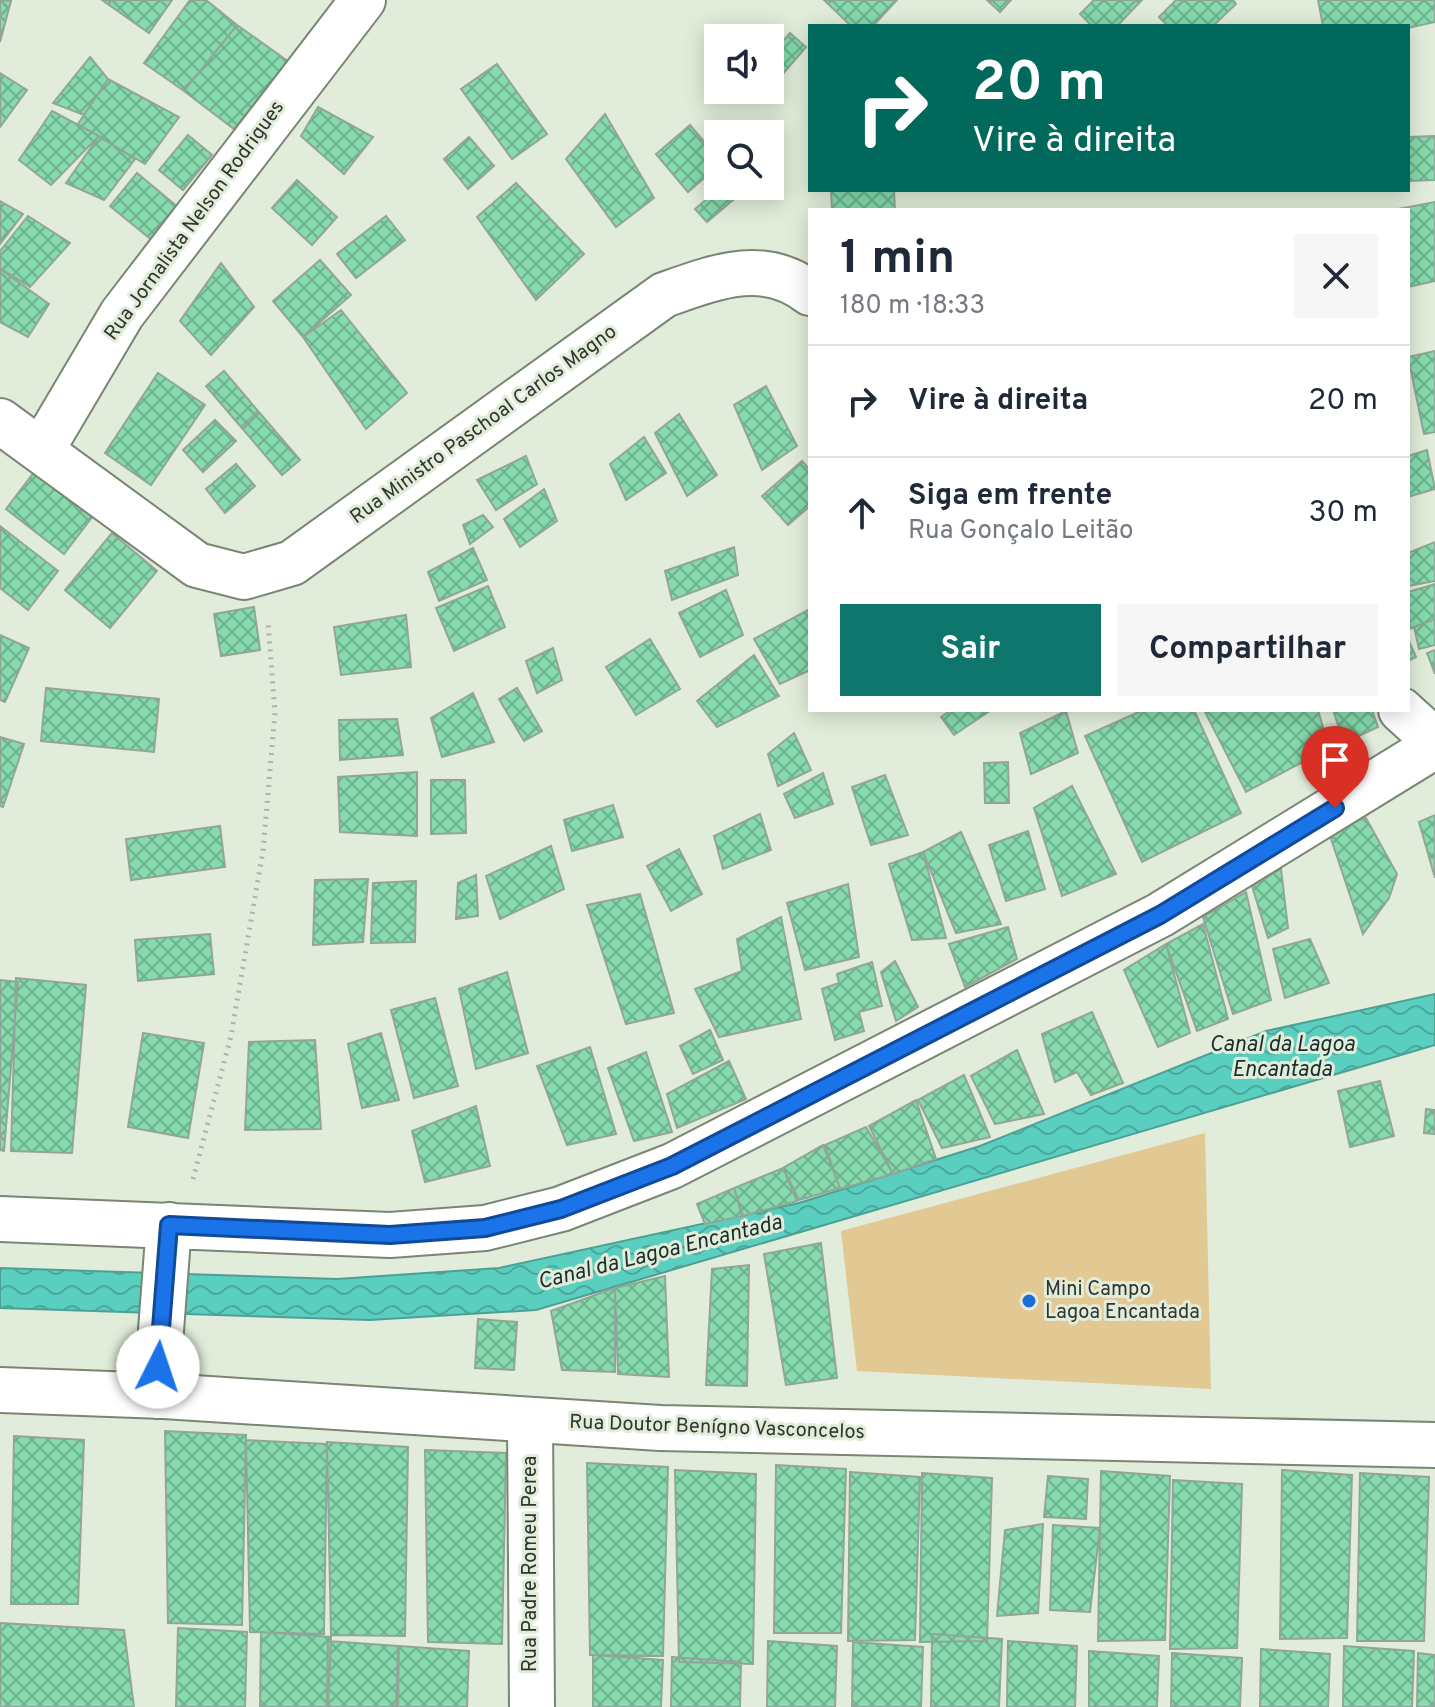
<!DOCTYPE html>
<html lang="pt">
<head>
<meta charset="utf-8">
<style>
	body { margin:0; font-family:Overpass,sans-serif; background:#f6f6f7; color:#1f2937; height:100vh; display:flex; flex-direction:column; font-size:30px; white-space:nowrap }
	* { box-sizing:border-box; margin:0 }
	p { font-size:26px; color:#747a83 }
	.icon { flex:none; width:44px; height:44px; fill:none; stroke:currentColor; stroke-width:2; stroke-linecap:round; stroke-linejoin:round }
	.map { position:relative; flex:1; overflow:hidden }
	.sheet { position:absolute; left:808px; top:208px; width:602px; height:504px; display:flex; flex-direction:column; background:#fff; border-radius:0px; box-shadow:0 4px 20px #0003 }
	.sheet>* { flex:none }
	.banner { position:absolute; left:808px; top:24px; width:602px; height:168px; border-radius:0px; box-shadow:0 4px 20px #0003; background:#00695c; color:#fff; overflow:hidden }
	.buttons { position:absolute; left:704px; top:24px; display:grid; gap:16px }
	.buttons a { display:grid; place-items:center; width:80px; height:80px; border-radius:0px; background:#fff; box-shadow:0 4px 20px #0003; font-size:40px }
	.pin { position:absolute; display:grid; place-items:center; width:68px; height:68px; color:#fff; margin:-82px -34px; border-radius:50% 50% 50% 0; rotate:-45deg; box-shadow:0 0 8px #0007 }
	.pin .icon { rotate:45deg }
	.me { position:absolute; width:88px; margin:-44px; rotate:4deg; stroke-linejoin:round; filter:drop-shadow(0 0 6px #0008) }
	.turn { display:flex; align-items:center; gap:28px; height:168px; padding:0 32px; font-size:36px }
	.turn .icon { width:104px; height:104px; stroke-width:2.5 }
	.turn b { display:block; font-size:56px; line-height:68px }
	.round { display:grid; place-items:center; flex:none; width:84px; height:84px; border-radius:0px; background:#f6f6f7 }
	.overview { display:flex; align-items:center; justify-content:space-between; height:136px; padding:0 32px }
	h1 { font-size:48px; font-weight:700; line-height:60px }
	.action { display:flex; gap:16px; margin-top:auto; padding:16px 32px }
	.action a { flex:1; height:92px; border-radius:0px; background:#0f766e; color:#fff; font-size:32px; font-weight:700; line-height:92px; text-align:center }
	.action a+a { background:#f6f6f7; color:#1f2937 }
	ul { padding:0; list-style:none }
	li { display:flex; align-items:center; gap:24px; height:112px; padding:0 32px; border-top:2px solid #e0e1e3 }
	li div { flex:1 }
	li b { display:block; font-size:30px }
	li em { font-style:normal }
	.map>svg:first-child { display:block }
	.green { fill:#e2c893 }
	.water { fill:url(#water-waves); stroke:#4da094; stroke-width:2 }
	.building { fill:url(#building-cross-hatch); stroke:#91a699; stroke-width:2 }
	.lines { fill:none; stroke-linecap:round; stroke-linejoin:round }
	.minor-casing { stroke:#7a8574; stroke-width:48 }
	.secondary-casing { stroke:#7a8574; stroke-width:48 }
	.path { stroke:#abb5a6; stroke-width:5; stroke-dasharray:2 6; stroke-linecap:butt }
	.minor { stroke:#fff; stroke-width:44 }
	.secondary { stroke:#fff; stroke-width:44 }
	.route-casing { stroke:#114b97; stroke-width:20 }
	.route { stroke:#1a73e8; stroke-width:14 }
	.poi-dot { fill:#206bd6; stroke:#e1edda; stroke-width:3 }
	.labels { text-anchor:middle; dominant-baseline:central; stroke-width:6; stroke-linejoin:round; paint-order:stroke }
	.street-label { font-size:20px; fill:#30352e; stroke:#e1edda }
	.poi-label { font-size:20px; fill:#30352e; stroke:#e1edda; text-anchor:start }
	.water-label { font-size:22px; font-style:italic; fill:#192e2b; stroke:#e1edda }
</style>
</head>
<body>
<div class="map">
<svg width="1435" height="1707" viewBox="0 0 1435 1707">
	<defs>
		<pattern id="water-waves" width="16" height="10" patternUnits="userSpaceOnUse" patternTransform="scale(2)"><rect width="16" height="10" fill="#5acebf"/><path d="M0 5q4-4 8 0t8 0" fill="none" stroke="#4ba89c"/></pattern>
		<pattern id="building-cross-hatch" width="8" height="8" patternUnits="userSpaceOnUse" patternTransform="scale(2)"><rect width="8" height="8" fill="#85dbad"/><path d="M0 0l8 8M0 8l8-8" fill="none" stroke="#6db28d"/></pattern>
	</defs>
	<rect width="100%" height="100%" fill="#e1edda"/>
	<path class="green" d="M1205 1133 1211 1389 857 1371 841 1231Z"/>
	<path class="water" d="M1435 994V1045L536 1310 370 1320 0 1308V1268L337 1279 499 1268 799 1203 980 1146 1266 1031Z"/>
	<path class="building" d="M0 0 11 1 0 42Z
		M102 0H172L149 33Z
		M190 0H206L237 25 184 91 144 63Z
		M824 0H897L873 26H851Z
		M987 0H1011L1000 12Z
		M1094 0H1142L1117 26H1092L1080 14Z
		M1176 0H1233L1236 4 1213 26H1168L1159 17Z
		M1318 0H1435V22L1408 28 1323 26Z
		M237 25 289 62 234 129 184 91Z
		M790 33 806 47 775 83 770 79V56Z
		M90 57 108 79 84 115 53 103Z
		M497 64 547 134 512 159 461 89Z
		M0 73 27 90 0 127Z
		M108 79 179 117 145 164 78 124Z
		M318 107 373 137 344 174 301 136Z
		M52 111 99 136 51 185 19 160Z
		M605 114 654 198 616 227 566 159Z
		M690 125 718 158V166L688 192 656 154Z
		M188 135 212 155 183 190 159 170Z
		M99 136 135 159 104 200 66 183Z
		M1435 136V180L1408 181V137Z
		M469 137 494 166 468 189 444 159Z
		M137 173 179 208 153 241 110 206Z
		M297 180 337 217 312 245 272 208Z
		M516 183 584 254 536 300 477 217Z
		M722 186H730L739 195 707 222 695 209Z
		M831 190H894L895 210H832Z
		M0 201 23 214 0 244Z
		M1435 202V281L1408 287V210H1393Z
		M28 216 70 243 30 287 0 268V251Z
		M386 216 405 240 356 278 337 254Z
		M320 260 351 295 303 337 273 301Z
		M221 263 254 307 211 355 180 321Z
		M0 269 49 304 28 337 0 322Z
		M341 310 407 393 366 429 303 337Z
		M1435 351V432L1424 434 1408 357Z
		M224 371 258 411 241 427 206 386Z
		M158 373 205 405 151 485 105 453Z
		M766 386 797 446 762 470 734 405Z
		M258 411 300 460 282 475 241 427Z
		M679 414 717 475 687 496 655 433Z
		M215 420 236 441 203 472 183 450Z
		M644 437 666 473 626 500 610 464Z
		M1427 450 1435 489 1408 497V456Z
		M526 456 537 484 496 510 477 480Z
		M802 461 810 470V506L788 525 762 496Z
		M236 464 255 486 225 513 206 489Z
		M35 471 93 516 64 554 6 509Z
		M544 489 557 521 520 547 504 519Z
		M483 515 493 527 470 544 463 525Z
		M0 526 58 571 28 610 0 588Z
		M112 533 157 571 110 628 65 590Z
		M1435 542V581L1408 586V553Z
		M734 547 738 575 672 600 665 571Z
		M473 548 487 580 439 601 428 572Z
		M1435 584V619L1410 629 1408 592Z
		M488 586 505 627 454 651 436 608Z
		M726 590 743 635 700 657 679 613Z
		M254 607 260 650 221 656 214 614Z
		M810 609V670L780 684 754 639Z
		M406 615 411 667 341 675 334 627Z
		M1435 619V645L1419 649 1414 627Z
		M0 635 29 648 5 702 0 700Z
		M650 639 680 689 636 715 606 667Z
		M1408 639 1416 657 1408 661Z
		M553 648 562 680 537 693 526 661Z
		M1435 650V674L1427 653Z
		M754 655 779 696 717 727 697 701Z
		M46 688 159 699 154 752 41 741Z
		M517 688 542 731 524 741 499 699Z
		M473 693 494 742 442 757 431 718Z
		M951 710H991L954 735 941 717Z
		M1143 710H1194L1241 813 1142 862 1085 736Z
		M1204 710H1318L1329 748 1246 792Z
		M1333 710H1372L1378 727 1344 743Z
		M1066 711 1078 753 1031 774 1020 733Z
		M397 719 403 755 340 760 339 720Z
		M794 733 811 770 778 786 768 754Z
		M0 737 24 744 3 807 0 806Z
		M1008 762 1009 803H985L984 763Z
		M417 772V836L340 832 338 777Z
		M823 773 833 804 795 818 784 794Z
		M885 775 908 835 871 845 852 787Z
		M431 780H465L466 833 431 834Z
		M1072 786 1116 874 1062 896 1034 808Z
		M613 805 623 837 572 851 564 820Z
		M760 814 771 850 723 869 714 836Z
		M1435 815V878L1419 822Z
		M1366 818 1397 874 1389 898 1363 934 1328 830Z
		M220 826 225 867 131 880 126 839Z
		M1028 831 1045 889 1006 901 989 845Z
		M961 832 1001 924 956 933 923 852Z
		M551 846 564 889 500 919 486 876Z
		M679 849 702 894 671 911 647 866Z
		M923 852 946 938 912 940 889 864Z
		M1281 869 1288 928 1268 938 1252 886Z
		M476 875 478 916 456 919 458 883Z
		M368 879 363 942 313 945 315 880Z
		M416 881 415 942 371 943 373 883Z
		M848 884 859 957 805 970 787 903Z
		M1246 892 1271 1000 1233 1014 1203 917Z
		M640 894 674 1013 626 1024 587 905Z
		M781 917 801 1019 719 1037 695 989 742 971 737 939Z
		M1203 924 1228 1019 1197 1031 1166 944Z
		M1008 927 1017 959 965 987 949 944Z
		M210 934 214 974 138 981 135 940Z
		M1310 939 1329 983 1285 998 1273 949Z
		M1166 944 1190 1033 1158 1047 1124 970Z
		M895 961 918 1007 896 1021 881 972Z
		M872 962 882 1006 859 1012 864 1031 835 1040 822 989 839 983 837 974Z
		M507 972 528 1053 476 1069 459 989Z
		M16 978 86 985 72 1153 11 1151Z
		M0 980 18 982 4 1151 0 1150Z
		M435 998 458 1086 414 1098 391 1010Z
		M1092 1012 1123 1083 1091 1095 1077 1072 1055 1082 1042 1034Z
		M710 1030 723 1060 693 1074 680 1046Z
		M143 1033 204 1043 188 1138 128 1127Z
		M381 1033 399 1100 362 1108 348 1044Z
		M315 1040 321 1129 245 1130 249 1042Z
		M590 1047 616 1134 567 1145 537 1066Z
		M1017 1050 1044 1114 995 1124 971 1076Z
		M646 1052 672 1132 634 1141 608 1068Z
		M729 1061 746 1099 677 1128 667 1094Z
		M964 1075 990 1137 942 1148 918 1100Z
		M1380 1081 1394 1136 1350 1147 1338 1091Z
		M916 1100 936 1159 893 1174 869 1126Z
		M476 1106 490 1166 425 1182 412 1131Z
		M1426 1109 1435 1110V1134L1424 1133Z
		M866 1127 893 1174 840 1189 825 1145Z
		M823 1145 840 1188 799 1200 783 1168Z
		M783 1168 797 1201 743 1216 734 1188Z
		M734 1188 742 1216 705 1224 697 1204Z
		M821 1243 837 1378 786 1385 764 1254Z
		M749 1265 747 1386 706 1385 712 1269Z
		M665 1276 669 1377 618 1374 615 1288Z
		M615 1288V1372L562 1370 551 1311Z
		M478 1319 517 1322 514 1370 475 1368Z
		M165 1431 246 1435 242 1625 168 1623Z
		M14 1436 84 1440 78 1604H11Z
		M246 1440 327 1444 324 1634 250 1632Z
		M327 1442 408 1447 405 1636 331 1635Z
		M425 1450 506 1453 502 1644 428 1642Z
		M587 1463 668 1467 663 1656 590 1655Z
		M776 1465 846 1469 841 1633H774Z
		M675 1470 756 1474 753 1664 679 1662Z
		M1282 1470 1352 1475 1347 1638 1280 1639Z
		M1101 1471 1170 1476 1165 1640 1098 1641Z
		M850 1472 920 1477 915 1640 848 1641Z
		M922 1473 992 1478 987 1641 920 1642Z
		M1360 1473 1429 1477 1424 1641H1357Z
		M1048 1476 1088 1479 1086 1519 1044 1517Z
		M1173 1480 1242 1484 1237 1648 1170 1649Z
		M1043 1524 1038 1613 997 1616 1005 1530Z
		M1053 1525 1100 1528 1090 1612 1050 1610Z
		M0 1623 124 1630 134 1707H0Z
		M178 1628 247 1632 245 1707H176Z
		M261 1632 331 1637 328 1707H260Z
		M932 1634 1002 1639 999 1707H931Z
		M328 1641 398 1646 396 1707H327Z
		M768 1641 837 1646 835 1707H767Z
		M1008 1641 1077 1646 1075 1707H1007Z
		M853 1642 923 1647 921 1707H852Z
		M399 1646 469 1651 467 1707H398Z
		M1344 1646 1414 1651 1412 1707H1343Z
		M1261 1649 1330 1654 1328 1707H1260Z
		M1089 1651 1159 1656 1157 1707H1089Z
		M1172 1653 1242 1658 1240 1707H1171Z
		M1418 1653 1435 1655V1707H1417Z
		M593 1655 663 1660 661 1707H593Z
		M672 1657 741 1662 740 1707H671Z"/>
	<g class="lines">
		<defs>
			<path id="minor" d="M0 421 197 565 244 577 292 563 664 295C715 277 764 257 810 293
				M41 451 122 314 363 0
				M1401 710 1435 741
				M530 1421 532 1707"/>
			<path id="secondary" d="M0 1219 390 1235 485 1228 561 1209 672 1166 1160 915 1435 746
				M0 1390 164 1396 660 1428 1435 1445
				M156 1396 169 1225"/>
		</defs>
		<use href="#minor" class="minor-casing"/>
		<use href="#secondary" class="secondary-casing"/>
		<path class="path" d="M193 1179 231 1036 263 851 275 713 268 622"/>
		<use href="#minor" class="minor"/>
		<use href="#secondary" class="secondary"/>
	</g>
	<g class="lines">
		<defs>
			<path id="route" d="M158 1367 169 1225 390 1235 485 1228 561 1209 672 1166 1160 915 1335 808"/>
		</defs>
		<use href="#route" class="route-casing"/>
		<use href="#route" class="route"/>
	</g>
	<circle class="poi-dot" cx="1029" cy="1301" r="8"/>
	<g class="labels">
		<g class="street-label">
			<text transform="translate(195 221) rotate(-54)">Rua Jornalista Nelson Rodrigues</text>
			<text transform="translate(484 425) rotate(-36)">Rua Ministro Paschoal Carlos Magno</text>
			<text transform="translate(717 1428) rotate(2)">Rua Doutor Benígno Vasconcelos</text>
			<text transform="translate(531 1564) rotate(-90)">Rua Padre Romeu Perea</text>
		</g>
		<g class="poi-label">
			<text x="1045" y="1290">Mini Campo<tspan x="1045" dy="23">Lagoa Encantada</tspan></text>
		</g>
		<g class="water-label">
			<text x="1282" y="1045">Canal da Lagoa<tspan x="1282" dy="25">Encantada</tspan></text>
			<text transform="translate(660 1253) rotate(-14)">Canal da Lagoa Encantada</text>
		</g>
	</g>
</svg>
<div class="buttons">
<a><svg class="icon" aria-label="sound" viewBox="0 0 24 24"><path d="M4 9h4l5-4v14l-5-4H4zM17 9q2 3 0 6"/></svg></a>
<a><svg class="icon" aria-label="search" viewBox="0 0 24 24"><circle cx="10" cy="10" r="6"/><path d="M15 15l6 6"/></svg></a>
</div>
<div class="pin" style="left:1335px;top:808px;background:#d93025"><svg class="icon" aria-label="arrive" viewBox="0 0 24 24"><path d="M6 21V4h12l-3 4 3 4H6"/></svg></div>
<svg class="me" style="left:158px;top:1367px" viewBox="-20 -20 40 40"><circle r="19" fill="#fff"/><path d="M0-13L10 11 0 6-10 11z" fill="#1a73e8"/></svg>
<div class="banner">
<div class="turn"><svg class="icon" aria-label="right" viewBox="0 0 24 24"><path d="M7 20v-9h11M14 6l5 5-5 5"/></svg><div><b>20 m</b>Vire à direita</div></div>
</div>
<section class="sheet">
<div class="overview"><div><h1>1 min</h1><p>180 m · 18:33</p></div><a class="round"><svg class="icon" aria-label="close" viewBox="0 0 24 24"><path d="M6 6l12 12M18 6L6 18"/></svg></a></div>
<ul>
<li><svg class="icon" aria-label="right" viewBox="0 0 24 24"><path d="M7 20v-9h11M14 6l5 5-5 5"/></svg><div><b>Vire à direita</b></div><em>20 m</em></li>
<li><svg class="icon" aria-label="ahead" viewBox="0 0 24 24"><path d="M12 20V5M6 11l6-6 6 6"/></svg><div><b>Siga em frente</b><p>Rua Gonçalo Leitão</p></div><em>30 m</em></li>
</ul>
<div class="action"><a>Sair</a><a>Compartilhar</a></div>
</section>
</div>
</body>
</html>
